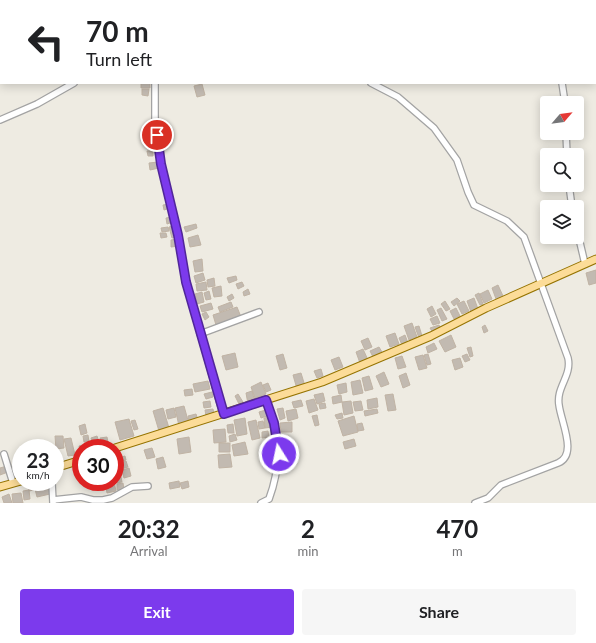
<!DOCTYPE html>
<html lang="en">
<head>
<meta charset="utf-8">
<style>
	body { margin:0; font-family:Lato,sans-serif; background:#f6f6f6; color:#202124; height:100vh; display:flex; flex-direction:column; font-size:15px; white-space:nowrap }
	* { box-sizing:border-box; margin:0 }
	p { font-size:13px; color:#757577 }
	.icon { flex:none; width:22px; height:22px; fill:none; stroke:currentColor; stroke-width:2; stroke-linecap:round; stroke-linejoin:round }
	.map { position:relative; height:503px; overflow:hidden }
	.sheet { display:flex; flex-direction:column; background:#fff; flex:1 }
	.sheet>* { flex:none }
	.guide { position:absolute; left:0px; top:0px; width:596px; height:84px; box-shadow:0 2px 10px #0003; background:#fff; color:#202124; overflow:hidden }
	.needle { width:26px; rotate:62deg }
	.tools { position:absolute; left:540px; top:96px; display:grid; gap:8px }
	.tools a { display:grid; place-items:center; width:44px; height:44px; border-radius:4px; background:#fff; box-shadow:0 2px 10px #0003; font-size:20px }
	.speed { position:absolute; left:12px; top:439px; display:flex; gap:8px; font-size:20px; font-weight:700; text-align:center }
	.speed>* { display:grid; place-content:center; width:52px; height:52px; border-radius:50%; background:#fff; box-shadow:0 2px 10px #0003; line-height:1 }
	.speed small { font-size:10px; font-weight:400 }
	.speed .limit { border:6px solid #d22; background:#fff; color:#111 }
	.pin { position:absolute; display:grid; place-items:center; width:34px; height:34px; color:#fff; margin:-17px; border:2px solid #fff; border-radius:50%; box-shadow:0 1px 4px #0007 }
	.me { position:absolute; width:44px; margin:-22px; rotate:350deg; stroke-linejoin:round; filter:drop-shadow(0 0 3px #0008) }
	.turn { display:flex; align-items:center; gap:14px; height:84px; padding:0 20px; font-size:18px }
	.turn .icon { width:52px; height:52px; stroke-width:2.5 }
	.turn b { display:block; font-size:28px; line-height:34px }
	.eta { display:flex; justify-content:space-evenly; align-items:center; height:68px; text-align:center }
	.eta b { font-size:24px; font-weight:700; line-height:28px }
	.primary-button { display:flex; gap:8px; margin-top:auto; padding:8px 20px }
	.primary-button a { flex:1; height:46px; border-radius:4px; background:#7c3aed; color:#fff; font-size:16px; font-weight:700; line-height:46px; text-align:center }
	.primary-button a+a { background:#f6f6f6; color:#202124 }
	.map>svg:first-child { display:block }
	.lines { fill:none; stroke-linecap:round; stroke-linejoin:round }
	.river { stroke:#a1c9dc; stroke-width:10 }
	.building { fill:#c2bab1; stroke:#c0b3a4 }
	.minor-casing { stroke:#a3a3a3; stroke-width:8 }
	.major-casing { stroke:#957300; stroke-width:9 }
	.minor { stroke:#fff; stroke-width:5.5 }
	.major { stroke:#fcdc98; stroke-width:7 }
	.route-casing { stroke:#51269a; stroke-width:10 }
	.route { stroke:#7c3aed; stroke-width:7 }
</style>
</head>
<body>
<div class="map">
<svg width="596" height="503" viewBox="0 0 596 503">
	<rect width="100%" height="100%" fill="#eeebe2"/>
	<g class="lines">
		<path class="river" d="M300 0 301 1
			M416 1 419 0"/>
	</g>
	<path class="building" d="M141 83H150V88H141Z
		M202 84 205 95 197 97 194 86Z
		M142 89H149L148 96 142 95Z
		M146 130 148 138 145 139 143 131Z
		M147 151H153V156H148Z
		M158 162 159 168 150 170 149 163Z
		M169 204 170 208 164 210 163 205Z
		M172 217 173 222 167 224 166 218Z
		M196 224 197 228 186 232 184 227Z
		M173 226 176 237 172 238 169 227Z
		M168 227 169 231 162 232 161 228Z
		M160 233H166L167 237 161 238Z
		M198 235 201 245 190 247 188 238Z
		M178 239 179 246 171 247V240Z
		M202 259 203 271 195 272 193 261Z
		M596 270V283L589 285 586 273Z
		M203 273 205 280 196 283 194 276Z
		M236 276 237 280 229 283 227 278Z
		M214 278 215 286 208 287 207 280Z
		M206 282 207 290 197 291 196 284Z
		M242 282 244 286 238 289 236 284Z
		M498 285 503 296 496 299 492 288Z
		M221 286 222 296 214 297 212 288Z
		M248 289 250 294 244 296 243 292Z
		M488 290 492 299 484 303 480 294Z
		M209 291 211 299 206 300 204 293Z
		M202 292 204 302 197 304 195 294Z
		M479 293 483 304 480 305 475 295Z
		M232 294 234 298 229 301 227 297Z
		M457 298 460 301 454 306 451 302Z
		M474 298 478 309 471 312 467 301Z
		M445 301 450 309 446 311 441 304Z
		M464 301 469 311 462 314 457 304Z
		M231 302 233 307 220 312 218 307Z
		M211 303 213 309 202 312 200 306Z
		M432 306 436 314 431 317 427 309Z
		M237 307 241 317 216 325 213 315Z
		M441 308 447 319 442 321 437 310Z
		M456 308 460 316 454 319 450 311Z
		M206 312 209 317 205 320 202 314Z
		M437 316 440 323 433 325 430 319Z
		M412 323 417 337 409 340 404 326Z
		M439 325 441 330 433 333 430 328Z
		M485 325 488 331 484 333 482 327Z
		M419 326 422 336 419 338 415 327Z
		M395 333 399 344 390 347 386 336Z
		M405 335 408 343 402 345 399 338Z
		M451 335 456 347 445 352 439 341Z
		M368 338 372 347 365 350 361 341Z
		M434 343 437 349 428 353 426 347Z
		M379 347 382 352 373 357 370 351Z
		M471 347 473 356 470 357 467 348Z
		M363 349 368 360 360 363 356 352Z
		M235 353 238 367 226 370 222 356Z
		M283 354 287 368 280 370 276 356Z
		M428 354 431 364 427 365 424 355Z
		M467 354 470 360 465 362 462 356Z
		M423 355 427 368 419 370 415 357Z
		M402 356 406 367 398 369 395 358Z
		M339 357 343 367 335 370 331 360Z
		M460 358 463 367 455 370 452 360Z
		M321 369 323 376 317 378 314 371Z
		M384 372 389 384 381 387 376 376Z
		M301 373 305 386 297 389 293 375Z
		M406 373 410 385 403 388 399 376Z
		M369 376 373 389 365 391 362 378Z
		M360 380 363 393 353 395 351 382Z
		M208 381 210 389 195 392 193 384Z
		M261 382 266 394 255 398 251 387Z
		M268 383 271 390 266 392 263 385Z
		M346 383 347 392 339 394 337 385Z
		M192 389 193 395 185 396 184 390Z
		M252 391 255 402 248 404 246 393Z
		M212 392 213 397 206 399 204 394Z
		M323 393 325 401 317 404 314 395Z
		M238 394 243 402 239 404 235 396Z
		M393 394 396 410 388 411 385 395Z
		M341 395 342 402 333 404 332 397Z
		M377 398 378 407 368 409 367 400Z
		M314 399 318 410 309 413 306 401Z
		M301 400 303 406 294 408 292 402Z
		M210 401 211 407 204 408 203 402Z
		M351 401 353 413 344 415 342 402Z
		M361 401 363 410 355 411 353 402Z
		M325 403 326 408 320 409 319 404Z
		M184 406 189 424 179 426 175 408Z
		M163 408 169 428 159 431 153 411Z
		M174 408 176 417 168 419 166 410Z
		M283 408 285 418 280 420 277 409Z
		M213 409 214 414 206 416 205 410Z
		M269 409 270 415 261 418 259 412Z
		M296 409 298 418 288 421 286 411Z
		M377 409 378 413 365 416 364 411Z
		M342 413 343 418 337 419 335 415Z
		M196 414 198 420 189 422 188 416Z
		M317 415 319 425 315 426 312 416Z
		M354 416 358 432 343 436 338 421Z
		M271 417 273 427 265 428 264 418Z
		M245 418 247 434 237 436 234 420Z
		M129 419 134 436 120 440 115 422Z
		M135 420 138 429 134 430 131 421Z
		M256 420 260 438 252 440 248 422Z
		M263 421 265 428 259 429 258 422Z
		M292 422V432H281L280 423Z
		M362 423 364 430 358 431 357 424Z
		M85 424 87 433 81 435 79 426Z
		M233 424 234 433H228L227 425Z
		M225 429 226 442 214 443 213 430Z
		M268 431 269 437 262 438V432Z
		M235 434 237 440 230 442 229 436Z
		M88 435 89 442H84L83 436Z
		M55 436H63L64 448 56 449Z
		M97 436 101 448H94L91 438Z
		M107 437 109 448H103L100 438Z
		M189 437 191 452 179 454 177 439Z
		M71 438 75 455 68 456 64 439Z
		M275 438 276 445 266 446 265 439Z
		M354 439 356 446 345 449 343 442Z
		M245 442 248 454 234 456 232 445Z
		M90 443 91 448H81V454L79 446Z
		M219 443H230V452H219Z
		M152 448 155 457 147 459 144 450Z
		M60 454 63 460 58 462 56 456Z
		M230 454 232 467 219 468 218 455Z
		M125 456 126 460 119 462 118 458Z
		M163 457 166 467 158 469 156 459Z
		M126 461 128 467 121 469 119 464Z
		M117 462 120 469 115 471V463Z
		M21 463V476L14 478 10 467Z
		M7 466 8 472 0 475V468Z
		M129 468 131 476 124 478 122 470Z
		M120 472 122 482 117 483 115 473Z
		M179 481 180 487 170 489 169 483Z
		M188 481 189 487 182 489 180 483Z
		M47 482 50 494 37 497 34 485Z
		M105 482H114L116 491 107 493Z
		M123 483 124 490H117V484Z
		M32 484 34 490 29 491 28 485Z
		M29 490 30 499 24 500 23 491Z
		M21 493 23 503H13L12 494Z
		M9 494 12 503H4L2 497Z"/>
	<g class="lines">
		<defs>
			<path id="minor" d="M247 0 248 1
				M553 0V1
				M206 1 207 0
				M155 83V121L161 164 178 235 186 282 223 414
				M371 83 398 97 434 128 457 160 468 192 474 205 507 221 524 237 568 358C572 376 556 387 559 405 561 422 578 455 558 463L501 485 488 498 475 503
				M562 83 565 103
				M0 120 37 104 74 83
				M566 133 567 155
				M569 185 572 207
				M577 230 585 264
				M200 334 259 312
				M4 454 13 483
				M52 482 53 503
				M53 500 81 497 93 500H103L112 498 132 487 148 486
				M261 503 269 499C283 461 278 438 266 400"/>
			<path id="major" d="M115 448 322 382 431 336 486 308 596 259
				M55 468 81 460
				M0 487 21 481"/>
		</defs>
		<use href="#minor" class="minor-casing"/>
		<use href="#major" class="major-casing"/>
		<use href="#minor" class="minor"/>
		<use href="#major" class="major"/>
	</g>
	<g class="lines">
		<defs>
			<path id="route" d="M157 135 161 164 178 235 186 282 224 414 266 400 274 423 279 454"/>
		</defs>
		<use href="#route" class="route-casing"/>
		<use href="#route" class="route"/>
	</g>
</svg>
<div class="tools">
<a><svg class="needle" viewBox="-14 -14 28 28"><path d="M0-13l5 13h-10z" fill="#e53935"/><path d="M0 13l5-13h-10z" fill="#757577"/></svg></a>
<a><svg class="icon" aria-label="search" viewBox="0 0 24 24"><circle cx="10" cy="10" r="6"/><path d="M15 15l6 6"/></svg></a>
<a><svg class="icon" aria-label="layers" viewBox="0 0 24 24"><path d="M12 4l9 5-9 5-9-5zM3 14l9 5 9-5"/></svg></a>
</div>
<div class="speed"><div>23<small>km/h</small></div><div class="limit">30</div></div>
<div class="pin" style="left:157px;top:135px;background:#d93025"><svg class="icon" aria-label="arrive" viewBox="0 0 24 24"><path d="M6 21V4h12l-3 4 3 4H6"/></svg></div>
<svg class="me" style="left:279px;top:454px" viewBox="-20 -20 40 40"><circle r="17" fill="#7c3aed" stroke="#fff" stroke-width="3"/><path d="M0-11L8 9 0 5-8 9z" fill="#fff"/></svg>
<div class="guide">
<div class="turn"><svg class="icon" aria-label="left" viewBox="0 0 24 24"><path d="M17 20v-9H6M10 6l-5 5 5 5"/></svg><div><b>70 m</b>Turn left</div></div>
</div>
</div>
<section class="sheet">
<div class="eta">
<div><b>20:32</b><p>Arrival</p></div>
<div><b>2</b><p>min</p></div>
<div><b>470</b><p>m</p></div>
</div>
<div class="primary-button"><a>Exit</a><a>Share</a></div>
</section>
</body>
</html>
